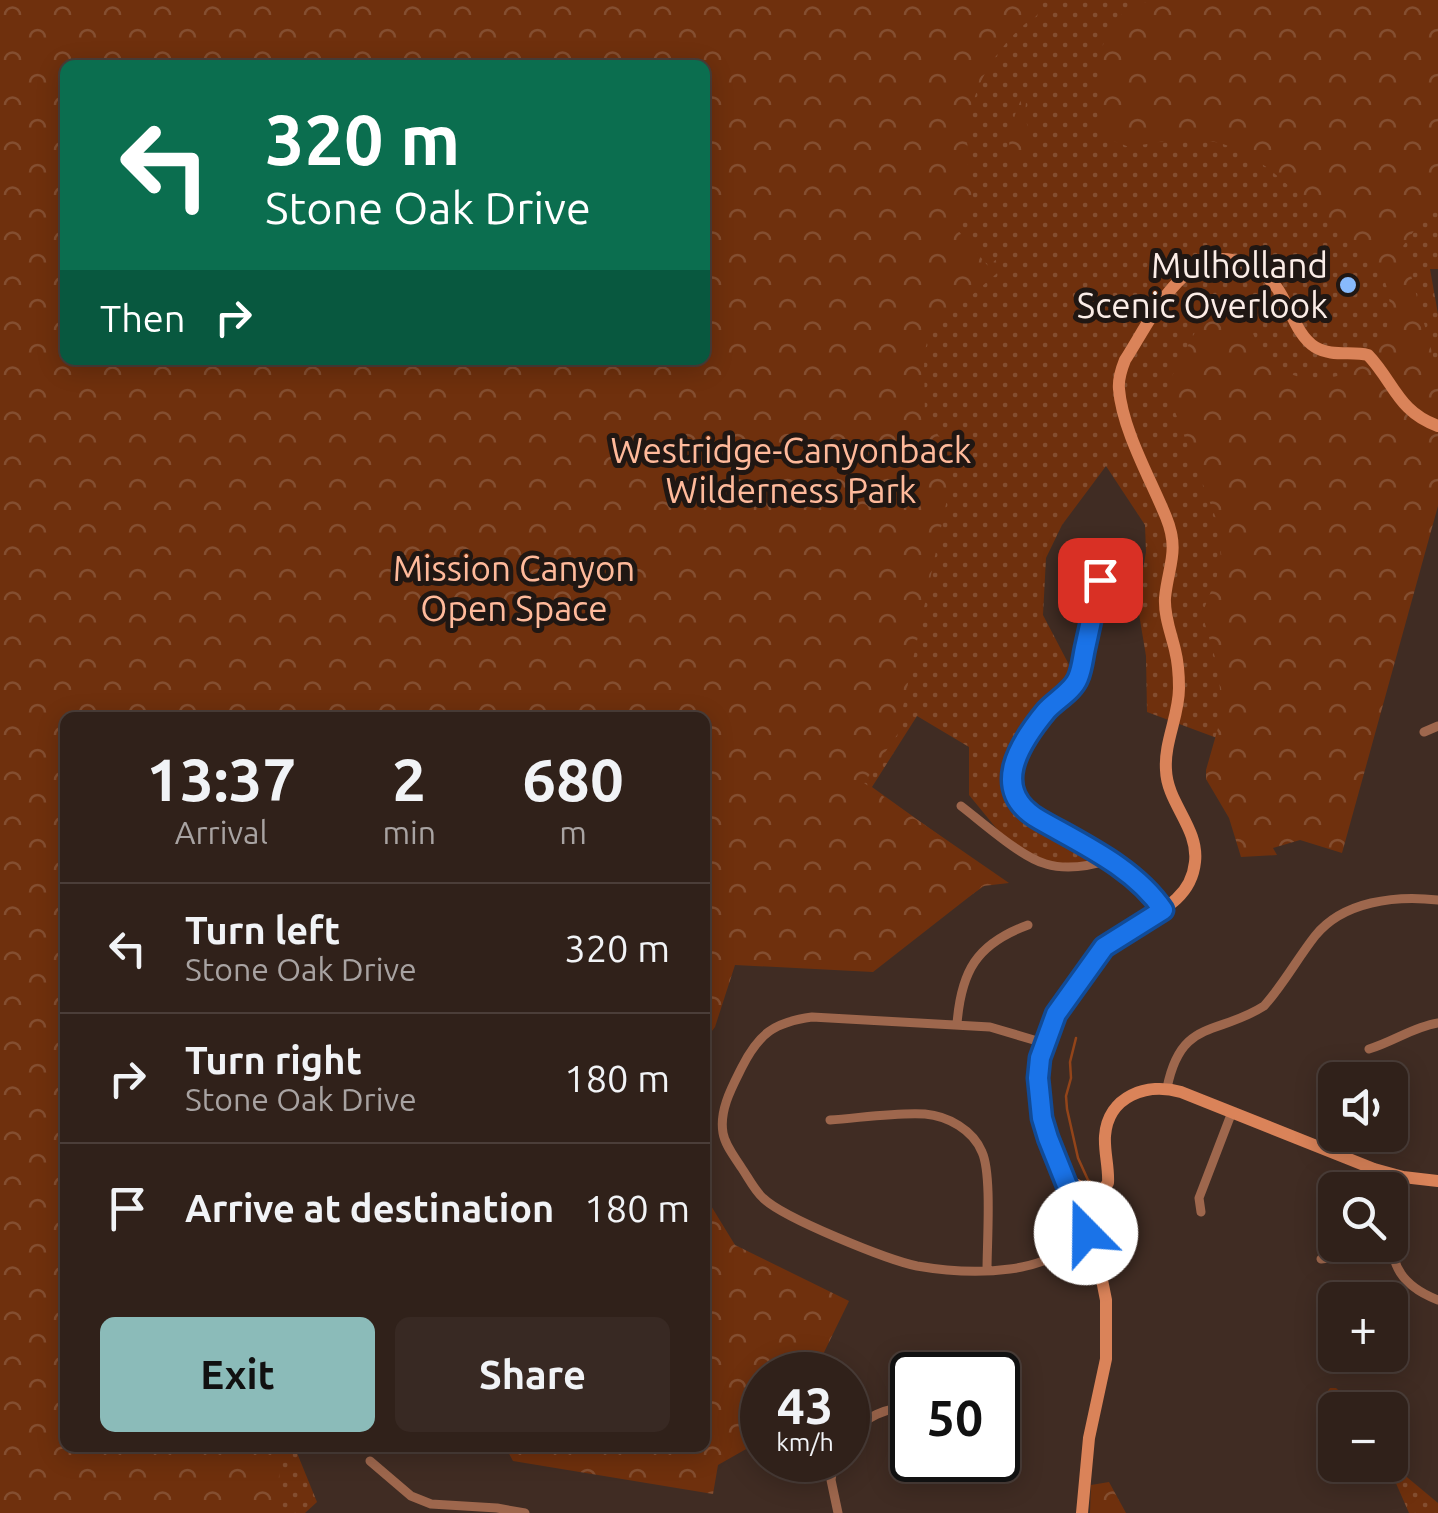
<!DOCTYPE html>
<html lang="en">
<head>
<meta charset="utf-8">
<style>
	body { margin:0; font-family:Ubuntu,sans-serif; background:#382923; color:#f1f3f6; height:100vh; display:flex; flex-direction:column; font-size:38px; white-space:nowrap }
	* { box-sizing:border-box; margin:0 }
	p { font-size:32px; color:#a8a3a2 }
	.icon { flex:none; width:55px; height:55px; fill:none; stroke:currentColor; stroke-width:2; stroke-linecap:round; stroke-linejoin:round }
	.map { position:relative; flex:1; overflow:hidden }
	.drawer { position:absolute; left:60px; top:712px; width:650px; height:740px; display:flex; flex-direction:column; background:#30211a; border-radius:15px; box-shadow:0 5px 25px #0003,0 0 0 2px #4b3e39 }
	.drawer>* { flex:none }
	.hud { position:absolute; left:60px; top:60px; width:650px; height:305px; border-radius:15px; box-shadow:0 5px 25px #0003,0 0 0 2px #4b3e39; background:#0b6e4f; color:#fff; overflow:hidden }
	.controls { position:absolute; left:1318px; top:1062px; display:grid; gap:20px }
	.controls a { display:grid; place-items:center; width:90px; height:90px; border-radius:15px; background:#30211a; box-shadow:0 5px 25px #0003,0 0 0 2px #4b3e39; font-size:50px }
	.speed { position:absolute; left:740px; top:1352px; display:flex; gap:20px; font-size:50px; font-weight:700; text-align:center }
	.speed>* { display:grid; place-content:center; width:130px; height:130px; border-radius:50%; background:#30211a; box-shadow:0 5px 25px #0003,0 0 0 2px #4b3e39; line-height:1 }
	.speed small { font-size:25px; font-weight:400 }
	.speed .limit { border:5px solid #111; border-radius:15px; background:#fff; color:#111 }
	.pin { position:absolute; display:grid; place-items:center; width:85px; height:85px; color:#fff; margin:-42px; border-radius:20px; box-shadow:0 5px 15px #0006 }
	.me { position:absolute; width:110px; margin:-55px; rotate:338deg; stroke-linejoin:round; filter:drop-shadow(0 0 8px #0008) }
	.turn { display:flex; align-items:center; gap:35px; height:210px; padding:0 40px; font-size:45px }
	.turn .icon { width:130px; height:130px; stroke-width:2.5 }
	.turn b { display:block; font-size:70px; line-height:85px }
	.then { display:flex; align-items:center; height:95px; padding:0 40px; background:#0003; gap:20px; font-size:38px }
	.eta { display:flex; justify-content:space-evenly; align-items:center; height:170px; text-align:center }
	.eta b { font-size:60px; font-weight:700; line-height:70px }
	.action { display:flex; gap:20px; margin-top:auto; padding:20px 40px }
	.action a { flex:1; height:115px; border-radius:15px; background:#8bbbb9; color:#111; font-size:40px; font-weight:700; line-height:115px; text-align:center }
	.action a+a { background:#382923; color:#f1f3f6 }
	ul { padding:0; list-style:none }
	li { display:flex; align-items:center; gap:30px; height:130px; padding:0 40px; border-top:2px solid #4b3e39 }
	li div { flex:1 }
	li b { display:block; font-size:38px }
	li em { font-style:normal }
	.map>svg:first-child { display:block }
	.grass { fill:url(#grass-dots); fill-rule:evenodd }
	.park { fill:url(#park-crowns); fill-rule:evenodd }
	.pitch { fill:#6f300d }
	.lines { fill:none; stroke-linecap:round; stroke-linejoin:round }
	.stream { stroke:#934419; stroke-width:2.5 }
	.street { stroke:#9e674d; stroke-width:9 }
	.secondary { stroke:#da8359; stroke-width:12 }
	.route-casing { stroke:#114b97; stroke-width:25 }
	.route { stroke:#1a73e8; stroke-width:18 }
	.poi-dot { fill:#88bafc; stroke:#201713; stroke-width:4 }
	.labels { text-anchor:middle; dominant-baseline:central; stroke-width:10; stroke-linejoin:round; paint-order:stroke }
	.poi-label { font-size:35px; fill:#fbede7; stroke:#201713; text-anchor:end }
	.park-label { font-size:35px; fill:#ffba9b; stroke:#201713 }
</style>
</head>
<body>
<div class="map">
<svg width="1438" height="1513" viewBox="0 0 1438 1513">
	<defs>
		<pattern id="grass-dots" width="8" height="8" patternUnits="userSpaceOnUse" patternTransform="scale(2.5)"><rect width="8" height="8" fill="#6f300d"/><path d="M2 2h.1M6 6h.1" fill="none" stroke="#844e30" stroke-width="1.8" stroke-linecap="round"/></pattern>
		<pattern id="park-crowns" width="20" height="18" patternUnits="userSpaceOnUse" patternTransform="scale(2.5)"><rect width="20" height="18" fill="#6f300d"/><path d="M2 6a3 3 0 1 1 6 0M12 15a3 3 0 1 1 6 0" fill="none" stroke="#844e30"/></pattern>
	</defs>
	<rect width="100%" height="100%" fill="#402c23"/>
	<path class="grass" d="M0 0H1438V269H1430L1438 314V492L1357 790 1147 712 1146 656 1137 602 1146 552 1145 525 1106 466 1062 525 1046 558 1043 615 1078 682 1047 710 1018 753 1012 787 1030 815 1109 860 1093 865 1046 864 1010 845 969 795V747L917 716 872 787 997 877 925 927 705 718H65V1448H295L317 1502 305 1513H0ZM65 65H705V360H65Z
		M1390 1463 1438 1503V1513H1409L1388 1465Z"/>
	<path class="park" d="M0 0H1043C1040 5 1040 10 1037 15 1034 19 1028 21 1025 24 1017 31 1009 39 1003 47 964 94 961 146 974 203L951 222 988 266 998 258 1003 268 935 327 929 336 924 353 925 419 956 457 897 735 864 783 1009 883 983 886 873 972 735 965 715 1027 705 1040V718H65V1448H278L281 1513H0ZM705 65V360H65V65Z
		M1198 0H1438V198L1403 246 1436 367 1438 368V506L1342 853 1300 840 1273 848 1277 855 1241 857 1229 818 1206 779V770L1218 728 1220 689 1217 664 1202 614 1217 576 1221 558 1217 521 1172 404 1169 389 1173 374 1214 296 1222 288 1234 287 1245 296C1250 311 1248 325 1256 340 1302 429 1438 351 1372 257L1268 168 1240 150 1220 143 1199 139H1177L1129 147 1114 141 1105 134 1097 113 1102 50 1105 36 1112 24 1127 9 1140 3Z
		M1027 88 1025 115 1033 151 1011 171C1005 142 1013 113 1027 88Z
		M705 1196 735 1245 849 1301 813 1375H762V1440L718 1465 713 1494 513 1461 506 1448H705Z
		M1109 1482 1126 1513H1090L1091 1485Z"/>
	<path class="pitch" d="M1330 1388H1336L1361 1410H1335V1414L1323 1403 1322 1398Z"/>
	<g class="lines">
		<path class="stream" d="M1076 1038 1070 1062 1071 1078 1066 1096 1067 1109 1078 1158 1088 1180 1096 1187"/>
		<path class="street" d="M1107 546 1078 682 1047 710 1018 753 1011 771 1012 788 1018 802 1030 815 1109 860 1156 900 1163 910
			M1424 732 1438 726
			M961 806C982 822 1022 858 1046 864 1066 870 1090 866 1109 860
			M957 1024C961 972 976 944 1028 925
			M1044 1043 990 1027 812 1017C775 1022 759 1033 742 1067 732 1087 719 1110 723 1133 725 1145 734 1156 741 1167 748 1177 754 1190 763 1198 783 1218 888 1260 917 1266 946 1271 981 1273 1010 1269 1037 1266 1064 1253 1090 1242
			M1369 1049C1393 1042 1413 1027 1438 1023
			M1167 1088C1181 1018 1217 1036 1264 1006 1283 985 1297 959 1315 936 1343 901 1396 895 1438 900
			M830 1120C859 1118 898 1112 925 1114 948 1116 973 1130 982 1152 992 1174 987 1242 987 1270
			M1403 1177C1394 1231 1373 1275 1438 1300
			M1201 1212 1199 1198 1232 1112
			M1321 1259 1391 1250
			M848 1436C866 1417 885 1407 912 1407
			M834 1460 831 1480 838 1513
			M370 1461 411 1496 431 1504 497 1508 525 1513"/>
		<path class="secondary" d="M1064 1179 1098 1195 1091 1205 1087 1230
			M1074 1203 1098 1195 1108 1183C1109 1167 1104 1152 1105 1136 1108 1096 1147 1082 1181 1092L1374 1169 1403 1177 1438 1181
			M1082 1513 1089 1438 1106 1359V1300L1099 1265 1048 1138C1028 1071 1039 1038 1078 983 1086 971 1094 956 1105 946 1136 917 1190 911 1195 862 1199 828 1167 803 1166 770 1164 742 1179 716 1179 688 1179 676 1178 662 1175 650 1171 633 1164 616 1165 598 1168 566 1180 551 1166 517 1151 480 1122 429 1119 389 1118 379 1121 370 1125 360 1148 325 1181 250 1232 260 1251 263 1266 273 1277 288 1290 306 1296 335 1315 347 1331 357 1352 351 1368 355 1394 382 1398 412 1438 426"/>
	</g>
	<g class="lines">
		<defs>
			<path id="route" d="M1086 1233 1048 1138 1042 1118 1038 1078 1040 1058 1056 1014 1104 947 1163 910C1135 868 1082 844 1040 820 989 791 1018 745 1046 711 1056 700 1073 691 1078 678 1082 669 1083 657 1085 648 1090 625 1095 603 1100 580"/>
		</defs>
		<use href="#route" class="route-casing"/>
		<use href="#route" class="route"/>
	</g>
	<circle class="poi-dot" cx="1348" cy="285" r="10"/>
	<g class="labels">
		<g class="poi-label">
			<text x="1328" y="265">Mulholland<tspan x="1328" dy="40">Scenic Overlook</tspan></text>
		</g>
		<g class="park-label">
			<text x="791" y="450">Westridge-Canyonback<tspan x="791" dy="40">Wilderness Park</tspan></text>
			<text x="514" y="568">Mission Canyon<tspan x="514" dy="40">Open Space</tspan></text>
		</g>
	</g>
</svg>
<div class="controls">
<a><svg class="icon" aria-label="sound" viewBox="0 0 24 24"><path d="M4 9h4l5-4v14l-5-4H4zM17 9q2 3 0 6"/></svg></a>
<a><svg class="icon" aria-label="search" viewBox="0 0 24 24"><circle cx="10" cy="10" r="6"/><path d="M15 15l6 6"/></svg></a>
<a>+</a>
<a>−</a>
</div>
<div class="speed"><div>43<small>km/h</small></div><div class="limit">50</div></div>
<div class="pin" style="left:1100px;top:580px;background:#d93025"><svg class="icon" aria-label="arrive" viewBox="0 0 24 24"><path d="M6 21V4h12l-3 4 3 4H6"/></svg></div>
<svg class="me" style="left:1086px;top:1233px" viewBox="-20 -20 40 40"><circle r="19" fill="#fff"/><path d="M0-13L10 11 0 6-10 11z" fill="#1a73e8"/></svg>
<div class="hud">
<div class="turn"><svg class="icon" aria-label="left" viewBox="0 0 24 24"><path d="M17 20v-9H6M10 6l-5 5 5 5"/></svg><div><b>320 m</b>Stone Oak Drive</div></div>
<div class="then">Then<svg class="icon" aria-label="right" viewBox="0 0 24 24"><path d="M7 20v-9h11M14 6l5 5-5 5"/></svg></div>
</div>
<section class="drawer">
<div class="eta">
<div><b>13:37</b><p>Arrival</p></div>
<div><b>2</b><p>min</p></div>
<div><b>680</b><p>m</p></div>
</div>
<ul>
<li><svg class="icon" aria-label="left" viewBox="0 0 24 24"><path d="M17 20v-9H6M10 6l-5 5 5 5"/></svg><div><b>Turn left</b><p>Stone Oak Drive</p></div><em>320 m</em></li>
<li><svg class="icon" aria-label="right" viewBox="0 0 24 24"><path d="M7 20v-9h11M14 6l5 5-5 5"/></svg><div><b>Turn right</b><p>Stone Oak Drive</p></div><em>180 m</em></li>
<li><svg class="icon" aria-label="arrive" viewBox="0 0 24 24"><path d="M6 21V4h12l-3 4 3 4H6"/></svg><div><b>Arrive at destination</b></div><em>180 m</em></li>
</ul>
<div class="action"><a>Exit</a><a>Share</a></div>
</section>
</div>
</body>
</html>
